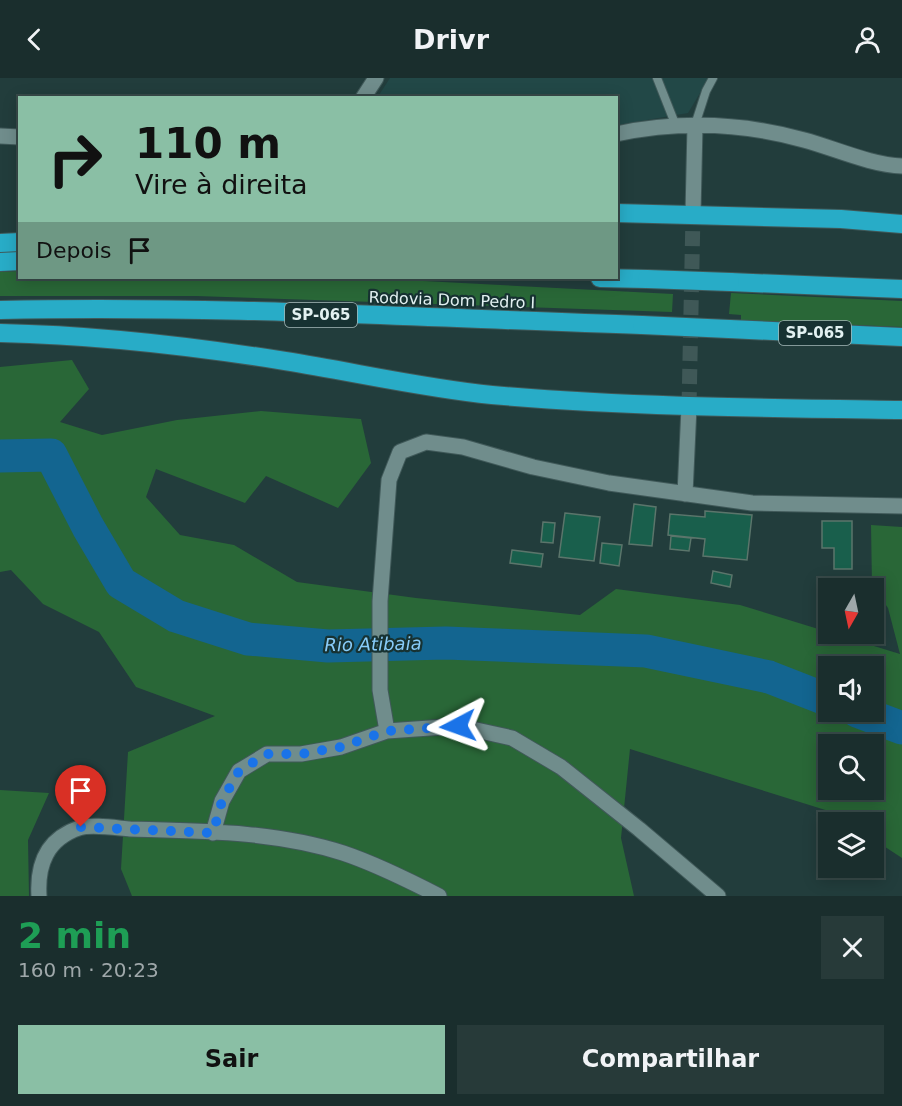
<!DOCTYPE html>
<html lang="pt">
<head>
<meta charset="utf-8">
<style>
	body { margin:0; font-family:"DejaVu Sans",sans-serif; background:#273a39; color:#f1f3f6; height:100vh; display:flex; flex-direction:column; font-size:22px; white-space:nowrap }
	* { box-sizing:border-box; margin:0 }
	p { font-size:20px; color:#9fa8aa }
	.icon { flex:none; width:33px; height:33px; fill:none; stroke:currentColor; stroke-width:2; stroke-linecap:round; stroke-linejoin:round }
	.map { position:relative; height:818px; overflow:hidden }
	.details { display:flex; flex-direction:column; background:#1a2e2d; flex:1 }
	.details>* { flex:none }
	.banner { position:absolute; left:18px; top:18px; width:600px; height:183px; border-radius:0px; box-shadow:0 3px 15px #0003,0 0 0 2px #384a49; background:#8abfa5; color:#111; overflow:hidden }
	.needle { width:39px; rotate:189deg }
	.fabs { position:absolute; left:818px; top:500px; display:grid; gap:12px }
	.fabs a { display:grid; place-items:center; width:66px; height:66px; border-radius:0px; background:#1a2e2d; box-shadow:0 3px 15px #0003,0 0 0 2px #384a49; font-size:30px }
	.pin { position:absolute; display:grid; place-items:center; width:51px; height:51px; color:#fff; margin:-62px -26px; border-radius:50% 50% 50% 0; rotate:-45deg; box-shadow:0 0 6px #0007 }
	.pin .icon { rotate:45deg }
	.me { position:absolute; width:66px; margin:-33px; rotate:266deg; stroke-linejoin:round; filter:drop-shadow(0 0 4px #0008) }
	.turn { display:flex; align-items:center; gap:21px; height:126px; padding:0 18px; font-size:27px }
	.turn .icon { width:78px; height:78px; stroke-width:2.5 }
	.turn b { display:block; font-size:42px; line-height:51px }
	.then { display:flex; align-items:center; height:57px; padding:0 18px; background:#0003; gap:12px; font-size:22px }
	.round { display:grid; place-items:center; flex:none; width:63px; height:63px; border-radius:0px; background:#273a39 }
	.summary { display:flex; align-items:center; justify-content:space-between; height:102px; padding:0 18px }
	h1 { font-size:36px; font-weight:700; line-height:45px; color:#1e9e55 }
	.button { display:flex; gap:12px; margin-top:auto; padding:12px 18px }
	.button a { flex:1; height:69px; border-radius:0px; background:#8abfa5; color:#111; font-size:24px; font-weight:700; line-height:69px; text-align:center }
	.button a+a { background:#273a39; color:#f1f3f6 }
	header { display:flex; justify-content:space-between; align-items:center; height:78px; padding:0 18px; background:#1a2e2d; font-size:27px; font-weight:700 }
	.map>svg:first-child { display:block }
	.built { fill:#224847 }
	.green { fill:#296737; fill-rule:evenodd }
	.lines { fill:none; stroke-linecap:round; stroke-linejoin:round }
	.river { stroke:#136590; stroke-width:33 }
	.building { fill:#195f4c; stroke:#5b756b; stroke-width:1.5 }
	.minor-tunnel { stroke:#3f5857; stroke-width:15; stroke-dasharray:15 8; stroke-linecap:butt }
	.service-casing { stroke:#405959; stroke-width:10 }
	.minor-casing { stroke:#405959; stroke-width:17 }
	.motorway-casing { stroke:#405959; stroke-width:20 }
	.service { stroke:#708d8c; stroke-width:8 }
	.minor { stroke:#708d8c; stroke-width:15 }
	.motorway { stroke:#28acc7; stroke-width:18 }
	.motorway-bridge-casing { stroke:#405959; stroke-width:20; stroke-linecap:butt }
	.motorway-bridge { stroke:#28acc7; stroke-width:18 }
	.route { stroke:#1a73e8; stroke-width:10; stroke-dasharray:0 18 }
	.labels { text-anchor:middle; dominant-baseline:central; stroke-width:4.5; stroke-linejoin:round; paint-order:stroke }
	.shield { fill:#173232; stroke:#a5b8b8; stroke-width:1.5 }
	.shield-label { font-size:15px; font-weight:bold; fill:#e2f1f1 }
	.street-label { font-size:16px; fill:#e2f1f1; stroke:#173232 }
	.water-label { font-size:18px; font-style:italic; fill:#88ccf9; stroke:#173232 }
</style>
</head>
<body>
<header><svg class="icon" aria-label="back" viewBox="0 0 24 24"><path d="M15 5l-7 7 7 7"/></svg>Drivr<svg class="icon" aria-label="person" viewBox="0 0 24 24"><circle cx="12" cy="8" r="4"/><path d="M4 21q1-7 8-7t8 7"/></svg></header>
<div class="map">
<svg width="902" height="818" viewBox="0 0 902 818">
	<rect width="100%" height="100%" fill="#223d3c"/>
	<path class="built" d="M390 0H709L688 35 617 47 616 20H377Z"/>
	<path class="green" d="M19 193 20 200H366L673 216 672 234 196 218H0V194Z
		M731 215 902 223V249L741 242V237L729 236Z
		M72 282 89 311 60 344 102 357 177 342 261 333 361 341 371 385 338 430 266 398 245 425 156 391 146 419 180 457 234 467 297 504 416 520 580 537 616 511 740 527 900 576 888 530 872 507 871 447 902 449V780L873 761V744H848L835 735 630 671 621 760 634 818H132L121 791 128 674 215 638 136 609 99 554 43 526 11 492 0 494V289ZM828 588H873V633H828ZM828 666H873V711H828Z
		M0 712 49 715 28 762 29 818H0Z"/>
	<g class="lines">
		<path class="river" d="M0 378 51 377 88 449 121 505 176 538 248 561 328 568 446 565 646 573 769 599 828 622
			M857 633 902 650"/>
	</g>
	<path class="building" d="M634 426 656 429 652 468 629 466Z
		M705 433 752 437 747 482 703 478 705 461 668 457 670 436 705 439Z
		M565 435 600 439 594 483 559 479Z
		M822 443H852V491H834V470H822Z
		M543 444 555 445 553 465 541 464Z
		M671 458 691 460 689 473 670 471Z
		M602 465 622 467 619 488 600 485Z
		M512 472 543 476 541 489 510 485Z
		M713 493 732 497 730 509 711 505Z"/>
	<g class="lines">
		<path class="minor-tunnel" d="M689 329 693 136"/>
		<defs>
			<path id="service" d="M657 0 676 48
				M695 47 706 13 713 0"/>
			<path id="minor" d="M363 20 376 0
				M616 56C678 43 743 45 804 62 834 70 871 87 902 88
				M0 58 20 59
				M693 136 695 47
				M685 416 689 329
				M387 653 380 612V523L389 402 400 374 426 364 463 369 533 389 609 405 752 425 902 428
				M213 755 222 723 239 693 267 676H301L341 669 387 653 458 648 512 660 561 689 639 751 718 818
				M39 818C37 786 47 761 79 750 91 746 117 750 130 751 200 753 275 753 343 775 376 786 408 802 439 818"/>
			<path id="motorway" d="M616 135 841 141 902 146
				M0 165 20 164
				M0 184 20 183
				M600 200 647 201
				M730 204 902 211
				M0 232C214 227 428 240 642 247
				M729 251 902 259
				M0 255C95 257 191 268 285 283 354 294 423 310 492 317 629 329 765 330 902 332"/>
		</defs>
		<use href="#service" class="service-casing"/>
		<use href="#minor" class="minor-casing"/>
		<use href="#motorway" class="motorway-casing"/>
		<use href="#service" class="service"/>
		<use href="#minor" class="minor"/>
		<use href="#motorway" class="motorway"/>
		<defs>
			<path id="motorway-bridge" d="M647 201 730 204
				M642 247 729 251"/>
		</defs>
		<use href="#motorway-bridge" class="motorway-bridge-casing"/>
		<use href="#motorway-bridge" class="motorway-bridge"/>
	</g>
	<g class="lines">
		<path class="route" d="M81 749 213 755 222 723 239 693 267 676H301L341 669 387 653 458 648"/>
	</g>
	<g class="labels">
		<g class="shield">
			<rect x="285" y="225" width="72" height="24" rx="4.5"/>
			<rect x="779" y="243" width="72" height="24" rx="4.5"/>
		</g>
		<g class="shield-label">
			<text x="321" y="237">SP-065</text>
			<text x="815" y="255">SP-065</text>
		</g>
		<g class="street-label">
			<text transform="translate(452 222) rotate(2)">Rodovia Dom Pedro I</text>
		</g>
		<g class="water-label">
			<text transform="translate(373 566) rotate(-1)">Rio Atibaia</text>
		</g>
	</g>
</svg>
<div class="fabs">
<a><svg class="needle" viewBox="-14 -14 28 28"><path d="M0-13l5 13h-10z" fill="#e53935"/><path d="M0 13l5-13h-10z" fill="#9fa8aa"/></svg></a>
<a><svg class="icon" aria-label="sound" viewBox="0 0 24 24"><path d="M4 9h4l5-4v14l-5-4H4zM17 9q2 3 0 6"/></svg></a>
<a><svg class="icon" aria-label="search" viewBox="0 0 24 24"><circle cx="10" cy="10" r="6"/><path d="M15 15l6 6"/></svg></a>
<a><svg class="icon" aria-label="layers" viewBox="0 0 24 24"><path d="M12 4l9 5-9 5-9-5zM3 14l9 5 9-5"/></svg></a>
</div>
<div class="pin" style="left:81px;top:749px;background:#d93025"><svg class="icon" aria-label="arrive" viewBox="0 0 24 24"><path d="M6 21V4h12l-3 4 3 4H6"/></svg></div>
<svg class="me" style="left:458px;top:648px" viewBox="-20 -20 40 40"><path d="M0-17L14 15 0 8-14 15z" fill="#1a73e8" stroke="#fff" stroke-width="4"/></svg>
<div class="banner">
<div class="turn"><svg class="icon" aria-label="right" viewBox="0 0 24 24"><path d="M7 20v-9h11M14 6l5 5-5 5"/></svg><div><b>110 m</b>Vire à direita</div></div>
<div class="then">Depois<svg class="icon" aria-label="arrive" viewBox="0 0 24 24"><path d="M6 21V4h12l-3 4 3 4H6"/></svg></div>
</div>
</div>
<section class="details">
<div class="summary"><div><h1>2 min</h1><p>160 m · 20:23</p></div><a class="round"><svg class="icon" aria-label="close" viewBox="0 0 24 24"><path d="M6 6l12 12M18 6L6 18"/></svg></a></div>
<div class="button"><a>Sair</a><a>Compartilhar</a></div>
</section>
</body>
</html>
